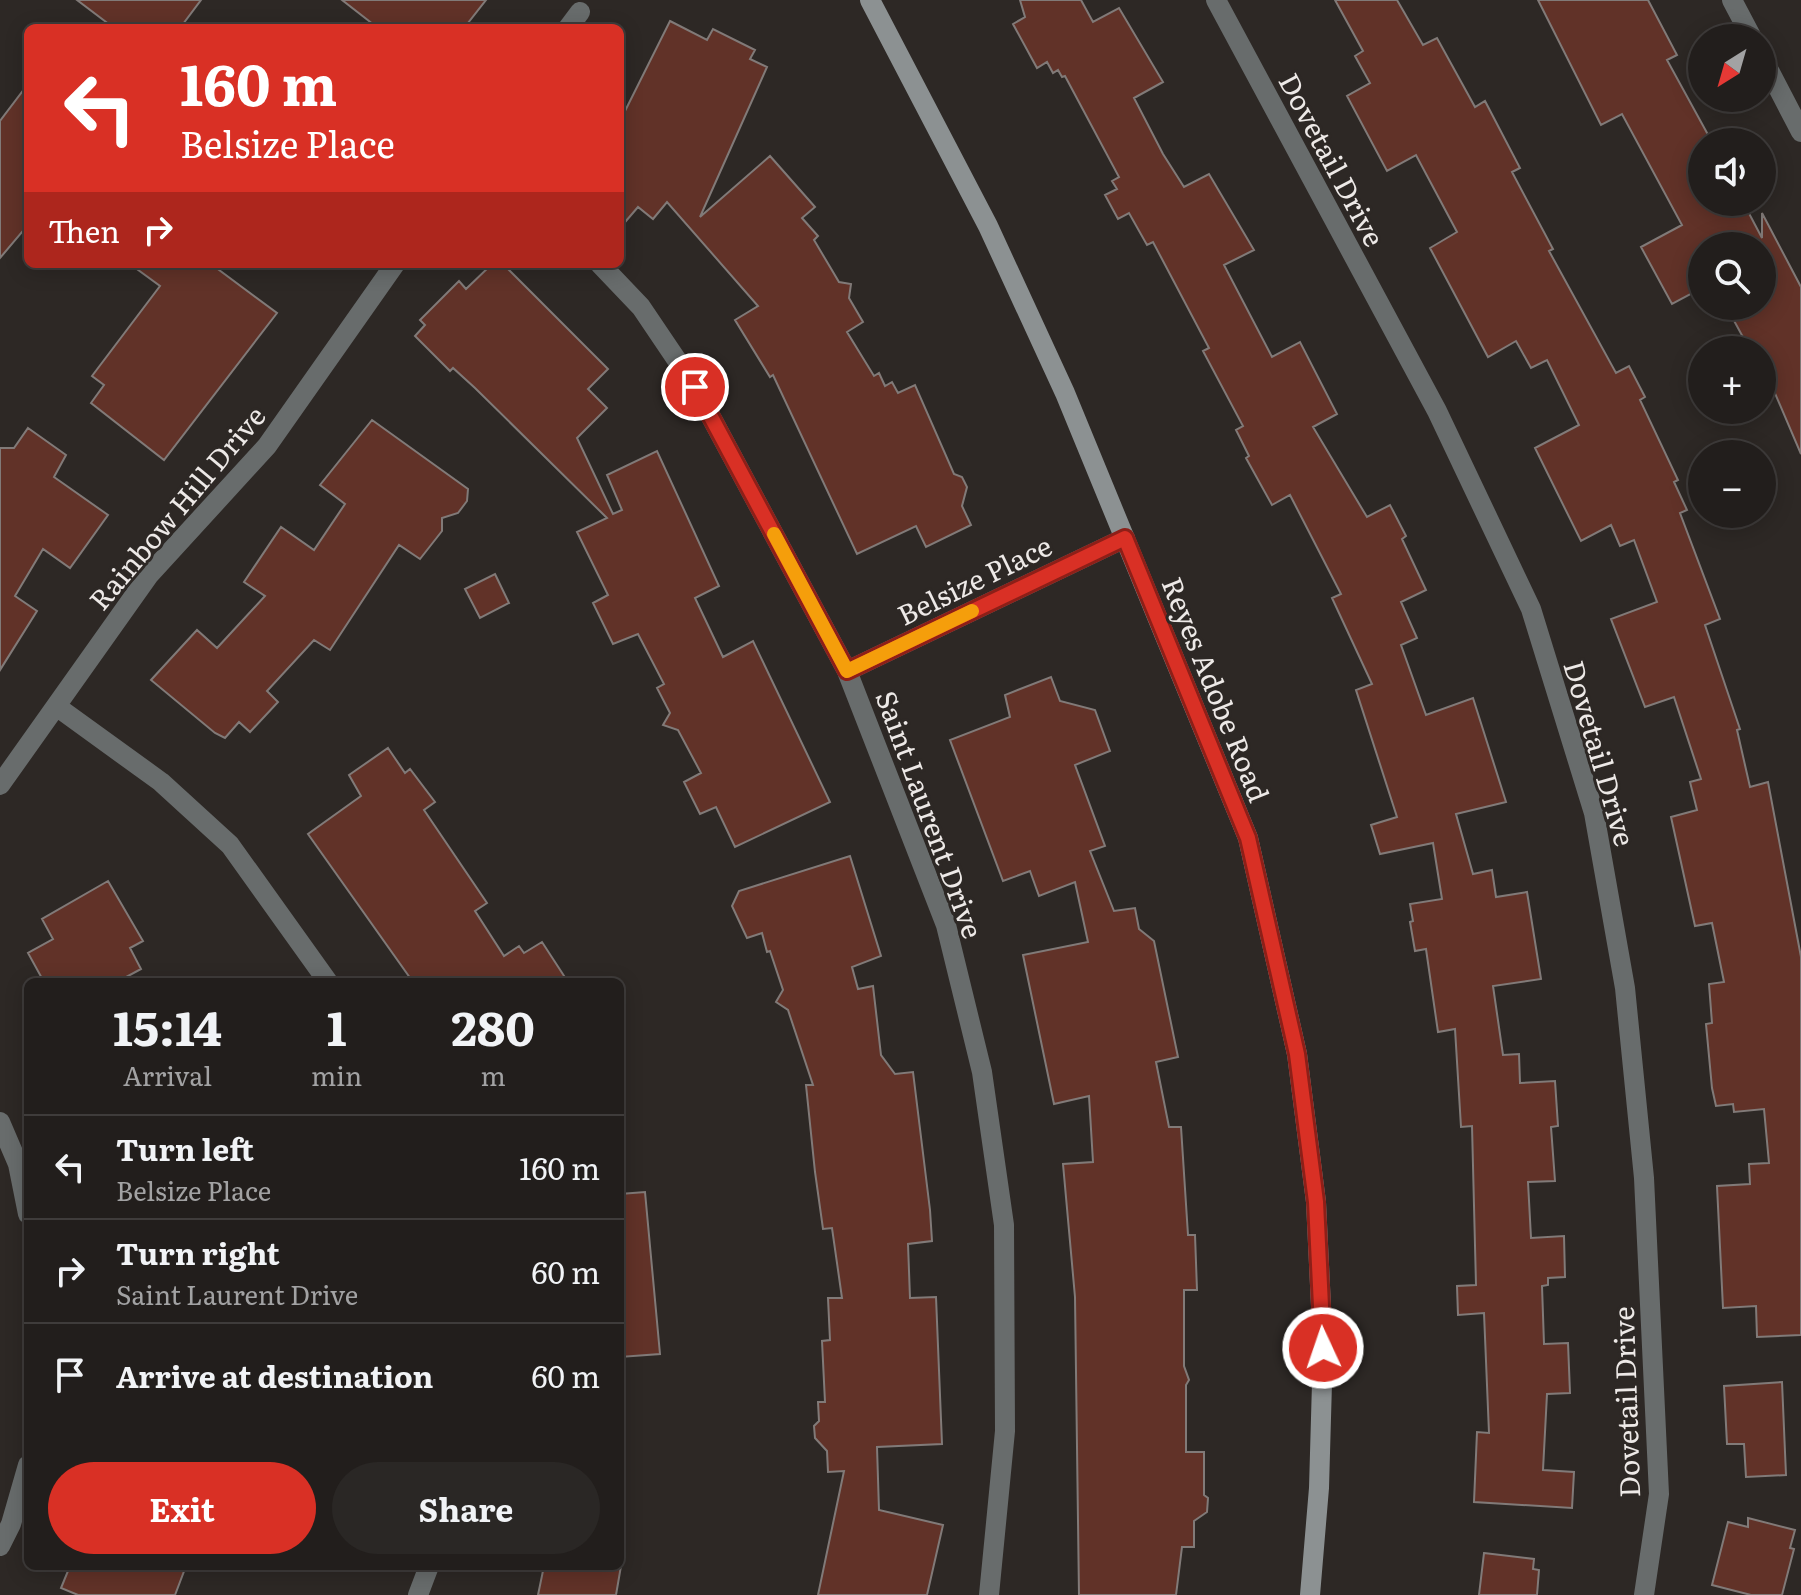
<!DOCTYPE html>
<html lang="en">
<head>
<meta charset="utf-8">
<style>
	body { margin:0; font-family:Literata,serif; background:#2a2725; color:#f1f3f6; height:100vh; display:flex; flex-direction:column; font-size:30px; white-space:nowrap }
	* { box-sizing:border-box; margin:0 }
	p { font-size:26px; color:#a2a2a3 }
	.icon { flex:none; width:44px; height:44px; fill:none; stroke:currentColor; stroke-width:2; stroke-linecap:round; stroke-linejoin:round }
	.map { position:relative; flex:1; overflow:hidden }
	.drawer { position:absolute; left:24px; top:978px; width:600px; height:592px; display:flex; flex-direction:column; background:#221e1c; border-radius:12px; box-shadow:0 4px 20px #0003,0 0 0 2px #3f3c3b }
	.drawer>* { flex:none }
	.top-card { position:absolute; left:24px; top:24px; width:600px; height:244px; border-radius:12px; box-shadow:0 4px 20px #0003,0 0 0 2px #3f3c3b; background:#d93025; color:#fff; overflow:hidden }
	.needle { width:52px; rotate:217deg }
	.fabs { position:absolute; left:1688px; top:24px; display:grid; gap:16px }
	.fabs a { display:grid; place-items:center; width:88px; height:88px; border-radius:50%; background:#221e1c; box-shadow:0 4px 20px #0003,0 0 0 2px #3f3c3b; font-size:40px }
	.pin { position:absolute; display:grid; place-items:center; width:68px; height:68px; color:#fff; margin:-34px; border:4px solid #fff; border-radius:50%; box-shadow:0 2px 8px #0007 }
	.me { position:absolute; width:88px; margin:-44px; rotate:357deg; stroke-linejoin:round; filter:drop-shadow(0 0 6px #0008) }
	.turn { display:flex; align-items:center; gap:28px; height:168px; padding:0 24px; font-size:36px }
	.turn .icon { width:104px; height:104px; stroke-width:2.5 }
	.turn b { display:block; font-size:56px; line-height:68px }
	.then { display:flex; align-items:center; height:76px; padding:0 24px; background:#0003; gap:16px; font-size:30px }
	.eta { display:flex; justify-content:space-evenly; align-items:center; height:136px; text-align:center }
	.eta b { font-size:48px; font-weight:700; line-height:56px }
	.primary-button { display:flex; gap:16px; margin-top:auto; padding:16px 24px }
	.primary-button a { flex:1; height:92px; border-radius:48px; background:#d93025; color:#fff; font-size:32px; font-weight:700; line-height:92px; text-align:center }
	.primary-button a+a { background:#2a2725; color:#f1f3f6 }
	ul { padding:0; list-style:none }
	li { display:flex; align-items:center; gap:24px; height:104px; padding:0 24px; border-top:2px solid #3f3c3b }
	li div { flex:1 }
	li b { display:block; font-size:30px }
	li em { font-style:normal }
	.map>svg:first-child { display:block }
	.building { fill:#613228; stroke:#817a78; stroke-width:2 }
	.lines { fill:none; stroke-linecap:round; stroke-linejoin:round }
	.street { stroke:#686c6c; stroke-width:20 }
	.secondary { stroke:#8c9192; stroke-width:20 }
	.route-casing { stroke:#8d1f18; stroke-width:20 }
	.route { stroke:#d93025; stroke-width:14 }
	.slow { stroke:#f59e0b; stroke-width:14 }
	.labels { text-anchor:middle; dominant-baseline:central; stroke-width:6; stroke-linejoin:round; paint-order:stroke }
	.street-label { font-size:28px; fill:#ede9e7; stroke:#2d2825 }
</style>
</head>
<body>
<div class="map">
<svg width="1801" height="1595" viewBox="0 0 1801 1595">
	<rect width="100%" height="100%" fill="#2d2825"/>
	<path class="building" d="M77 0H201L180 28H114Z
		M342 0H486L464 28H378Z
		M1020 0H1081L1093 22 1119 8 1163 82 1134 98 1163 154 1184 187 1209 174 1254 250 1224 265 1272 357 1300 342 1337 414 1313 427 1367 517 1390 505 1406 536 1402 539 1426 590 1401 602 1417 638 1401 645 1426 715 1473 698 1506 802 1456 814 1473 874 1492 870 1496 897 1527 892 1541 979 1493 986 1503 1055 1519 1054 1520 1083 1555 1081 1558 1126 1551 1127 1555 1181 1528 1182 1531 1238 1564 1236 1565 1277 1548 1278V1285L1542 1286 1544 1344 1568 1343 1570 1393 1547 1394 1543 1470 1574 1472 1572 1508 1474 1502 1477 1432 1489 1433 1484 1313 1458 1315 1457 1286 1476 1285 1472 1126 1461 1127 1455 1029 1438 1032 1426 949 1415 951 1410 922 1413 921 1410 904 1442 899 1433 843 1380 854 1371 825 1397 817 1356 690 1372 684 1332 598 1341 594 1290 495 1272 505 1246 458 1249 456 1236 430 1243 426 1203 351 1209 348 1153 242 1147 245 1129 213 1118 219 1105 195 1117 189 1112 181 1119 177 1065 76 1062 77 1058 70 1053 73 1047 62 1037 68 1013 24 1025 17Z
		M1335 0H1397L1423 45 1437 38 1475 107 1485 101 1520 168 1512 172 1553 249 1549 251 1616 373 1629 366 1645 397 1640 400 1678 480 1674 482 1687 510 1680 513 1720 619 1705 625 1740 729 1737 730 1750 787 1768 782 1801 957V1335L1757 1337 1756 1306 1723 1308 1717 1186 1750 1184 1749 1164 1769 1163 1764 1109 1734 1112 1733 1104 1716 1106 1712 1088 1706 1024 1712 1023 1709 984 1724 982 1712 923 1695 926 1671 817 1697 810 1690 782 1701 779 1674 697 1645 707 1611 619 1657 602 1634 540 1620 546 1611 525 1581 541 1535 448 1579 425 1547 360 1531 368 1516 341 1488 357 1430 248 1457 232 1416 155 1387 171 1347 96 1370 83 1355 56 1363 51Z
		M1538 0H1648L1677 55 1667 60 1712 142H1702V202H1743L1762 238V213L1801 287V454L1762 363V350H1750L1726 306H1762V246H1702V288L1672 304 1641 247 1682 225 1622 114 1601 125Z
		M670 21 707 40 713 29 755 50 750 59 767 67 700 217 770 156 815 207 802 218 818 236 814 240 839 282 851 284 849 298 863 322 847 332 874 376 879 373 885 386 892 382 898 393 915 385 954 474 962 477 967 487 962 506 971 525 926 547 916 526 857 554 773 375 770 377 735 320 758 306 667 202 653 219 638 207 620 228V121Z
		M28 84V225L0 258V121Z
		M130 264H211L277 313 164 460 91 403 104 385 92 376 160 286Z
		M492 264H503L608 369 588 389 607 408 577 438 613 514 622 510 607 475 657 451 719 586 695 598 723 657 753 641 830 802 735 847 716 807 700 814 684 782 701 773 678 730 663 725 670 713 657 688 664 684 638 634 613 644 593 603 608 595 577 532 607 518 475 388 453 368 450 371 415 336 425 325 420 320 459 281 466 289Z
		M372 420 468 489 467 501 458 513 442 518V531L420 559 399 545 330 650 314 640 267 691 278 702 250 732 239 722 225 738 215 733 151 680 197 630 217 648 265 596 244 582 281 527 314 550 345 504 320 485Z
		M28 428 66 455 54 477 108 515 70 568 43 549 15 596 37 611 0 670V448H14Z
		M495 574 509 603 480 618 465 589Z
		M1051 677 1060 701 1095 710 1110 751 1075 765 1105 846 1090 851 1114 911 1135 908 1139 929 1154 941 1178 1057 1156 1062 1169 1127H1181L1188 1235H1195L1197 1290H1184V1366L1189 1380 1186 1385V1452H1204V1495L1208 1498 1207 1512 1194 1521V1547H1182L1176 1595H1079L1075 1297 1063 1164 1093 1162 1089 1096 1054 1104 1023 955 1088 942 1075 882 1039 896 1030 871 1003 881 950 740 1010 717 1005 695Z
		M388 748 405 773 410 769 435 802 424 810 487 903 475 911 504 956 519 946 524 953 542 942 568 982H413L308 834 361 796 349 775Z
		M850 856 881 956 852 967 858 989 873 986 881 1055 895 1074 913 1072 930 1210 932 1241 908 1244 910 1298 936 1297 942 1444 877 1447 879 1510 943 1525 927 1595H818L844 1471 828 1472 827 1451 815 1438 814 1426 819 1421 818 1402H825L822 1341 830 1340 828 1298H842L832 1228 823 1229 815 1172 806 1085H813L788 1010 776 1002 783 990 770 951 767 952 762 933 747 938 732 906 739 891Z
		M108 881 143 941 130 948 141 969 117 982H44L28 953 53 939 42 919Z
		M645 1192 660 1354 620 1357V1194Z
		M1782 1382 1786 1475 1746 1477 1744 1444H1727L1724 1386Z
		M1748 1518 1795 1530 1790 1548 1794 1549 1782 1595H1751L1712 1585 1728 1522 1748 1527Z
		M1484 1553 1534 1559 1533 1569 1539 1570 1537 1595H1479Z
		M70 1566H186L175 1595H78L61 1588Z
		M544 1566H621L616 1595H538Z"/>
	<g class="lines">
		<path class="street" d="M1216 0 1437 411 1531 609 1594 813 1625 988 1644 1178 1659 1494 1644 1595
			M1732 0 1752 38
			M568 28 580 12
			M1762 57 1801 132
			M600 264 641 307 695 387 847 671 946 925 982 1072 1004 1225 1005 1431 989 1595
			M847 671 1125 538
			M56 706 161 782 230 845 328 982
			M0 785 149 575 267 446 395 264
			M0 1122 18 1164 28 1214
			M0 1546 11 1524 28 1465
			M418 1595 429 1566"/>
		<path class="secondary" d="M870 0 988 226 1065 393 1248 838 1297 1054 1316 1202 1323 1348 1319 1488 1310 1595"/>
	</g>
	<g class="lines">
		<defs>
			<path id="route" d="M695 387 847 671 1125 538 1248 838 1297 1054 1316 1202 1323 1348"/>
		</defs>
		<use href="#route" class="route-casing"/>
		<use href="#route" class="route"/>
		<path class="slow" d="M774 534 847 671 972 611"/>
	</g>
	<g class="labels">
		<g class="street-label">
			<text transform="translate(1333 159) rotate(62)">Dovetail Drive</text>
			<text transform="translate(176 507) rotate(-50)">Rainbow Hill Drive</text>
			<text transform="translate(974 579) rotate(-26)">Belsize Place</text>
			<text transform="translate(1217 689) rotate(68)">Reyes Adobe Road</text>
			<text transform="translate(1601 753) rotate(74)">Dovetail Drive</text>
			<text transform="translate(931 814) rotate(70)">Saint Laurent Drive</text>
			<text transform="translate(1625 1402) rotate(-92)">Dovetail Drive</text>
		</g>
	</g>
</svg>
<div class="fabs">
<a><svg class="needle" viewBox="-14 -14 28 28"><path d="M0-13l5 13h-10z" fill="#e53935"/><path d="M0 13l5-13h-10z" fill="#a2a2a3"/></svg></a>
<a><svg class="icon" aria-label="sound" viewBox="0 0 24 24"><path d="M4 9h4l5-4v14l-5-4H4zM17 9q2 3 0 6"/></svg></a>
<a><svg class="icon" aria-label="search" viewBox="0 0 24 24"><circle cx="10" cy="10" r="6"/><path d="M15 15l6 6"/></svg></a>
<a>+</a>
<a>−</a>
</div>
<div class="pin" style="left:695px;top:387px;background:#d93025"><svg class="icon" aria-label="arrive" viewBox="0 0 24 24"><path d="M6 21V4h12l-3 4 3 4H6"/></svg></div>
<svg class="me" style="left:1323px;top:1348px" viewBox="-20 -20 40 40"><circle r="17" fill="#d93025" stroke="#fff" stroke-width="3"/><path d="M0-11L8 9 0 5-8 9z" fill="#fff"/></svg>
<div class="top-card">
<div class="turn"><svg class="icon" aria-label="left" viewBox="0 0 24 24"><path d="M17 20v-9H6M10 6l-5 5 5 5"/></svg><div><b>160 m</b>Belsize Place</div></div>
<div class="then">Then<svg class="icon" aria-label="right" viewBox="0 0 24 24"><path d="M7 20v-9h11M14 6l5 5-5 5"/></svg></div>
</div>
<section class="drawer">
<div class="eta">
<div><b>15:14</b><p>Arrival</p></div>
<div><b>1</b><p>min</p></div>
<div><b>280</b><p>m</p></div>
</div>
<ul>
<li><svg class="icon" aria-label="left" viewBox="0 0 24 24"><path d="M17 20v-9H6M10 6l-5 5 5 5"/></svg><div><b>Turn left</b><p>Belsize Place</p></div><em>160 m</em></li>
<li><svg class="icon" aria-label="right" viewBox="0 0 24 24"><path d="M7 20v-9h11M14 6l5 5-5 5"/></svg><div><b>Turn right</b><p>Saint Laurent Drive</p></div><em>60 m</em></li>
<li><svg class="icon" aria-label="arrive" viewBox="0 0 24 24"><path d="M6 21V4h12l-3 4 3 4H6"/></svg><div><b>Arrive at destination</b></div><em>60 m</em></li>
</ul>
<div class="primary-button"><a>Exit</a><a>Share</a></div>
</section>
</div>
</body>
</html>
